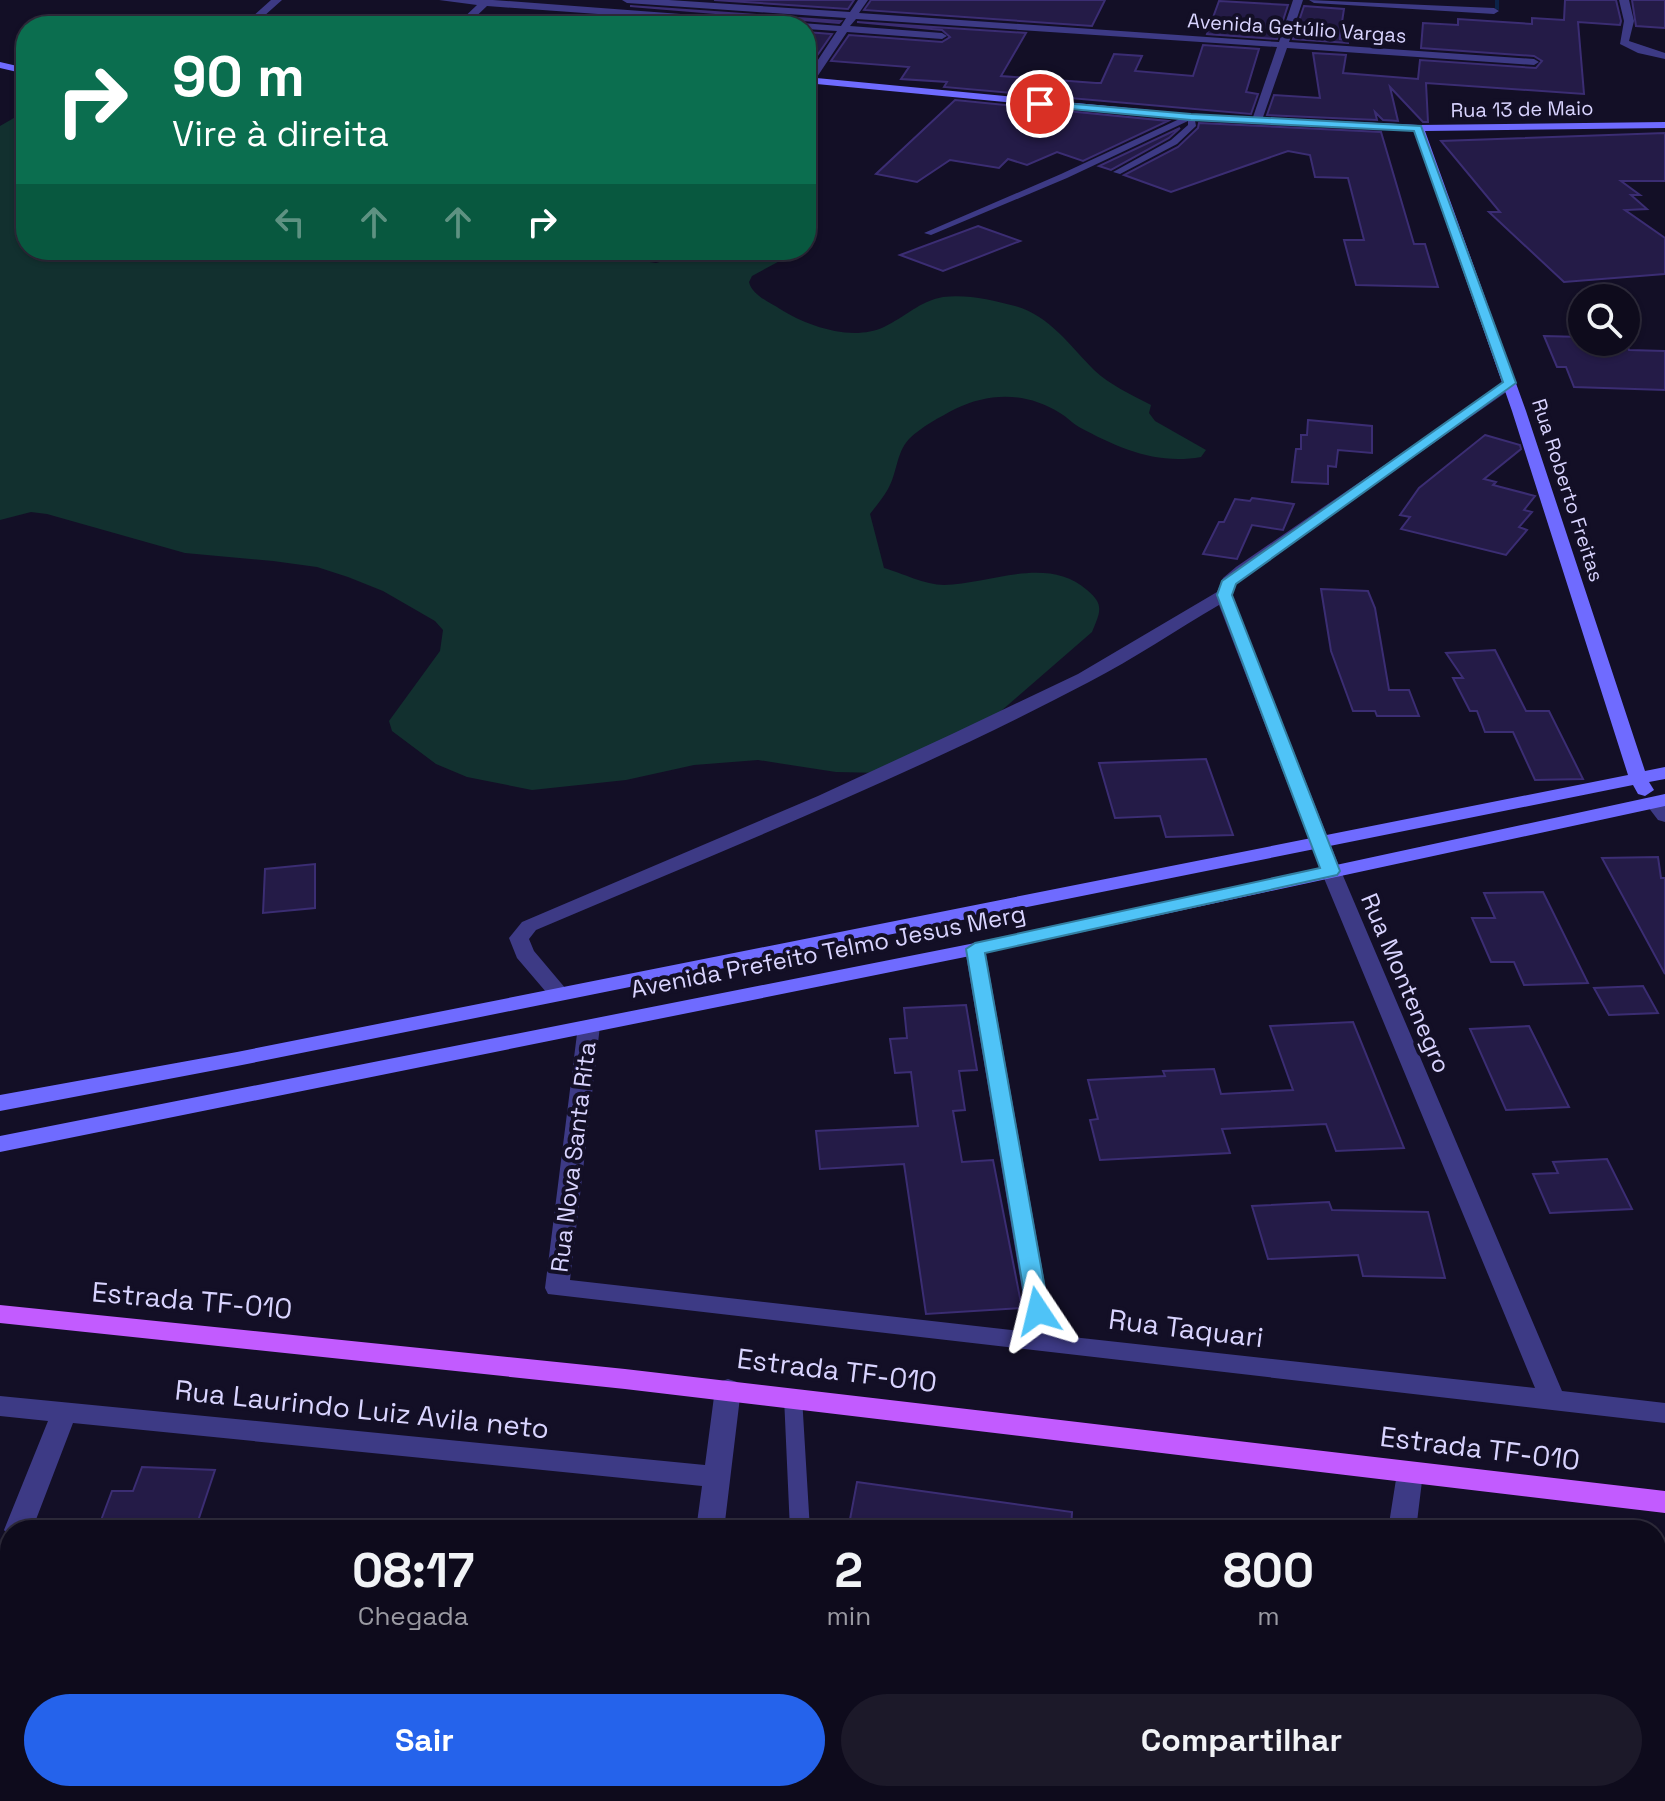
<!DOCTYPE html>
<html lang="pt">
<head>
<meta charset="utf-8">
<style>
	body { margin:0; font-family:"Space Grotesk",sans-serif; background:#1c1929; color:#f1f3f6; height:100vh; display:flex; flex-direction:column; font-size:30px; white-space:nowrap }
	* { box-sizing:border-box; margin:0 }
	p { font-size:26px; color:#9b9ba3 }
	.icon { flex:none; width:44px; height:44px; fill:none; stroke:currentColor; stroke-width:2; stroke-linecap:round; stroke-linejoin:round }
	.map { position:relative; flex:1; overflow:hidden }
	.drawer { position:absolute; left:0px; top:1520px; width:1666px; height:282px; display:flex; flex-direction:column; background:#0e0b1c; border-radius:32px 32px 0 0; box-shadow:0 2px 6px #0004,0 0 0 2px #2e2b3b }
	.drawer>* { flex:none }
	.top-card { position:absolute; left:16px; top:16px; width:800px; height:244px; border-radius:32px; box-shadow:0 2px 6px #0004,0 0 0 2px #2e2b3b; background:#0b6e4f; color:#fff; overflow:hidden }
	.buttons { position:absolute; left:1568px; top:284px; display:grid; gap:16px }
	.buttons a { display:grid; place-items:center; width:72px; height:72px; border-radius:50%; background:#0e0b1c; box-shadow:0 2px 6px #0004,0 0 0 2px #2e2b3b; font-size:40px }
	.pin { position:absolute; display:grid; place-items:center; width:68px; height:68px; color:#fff; margin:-34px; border:4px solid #fff; border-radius:50%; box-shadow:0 2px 8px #0007 }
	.me { position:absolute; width:88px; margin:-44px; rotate:350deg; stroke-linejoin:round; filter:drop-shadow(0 0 6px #0008) }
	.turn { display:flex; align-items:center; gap:28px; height:168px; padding:0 24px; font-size:36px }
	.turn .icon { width:104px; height:104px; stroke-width:2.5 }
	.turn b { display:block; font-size:56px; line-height:68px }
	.lanes { display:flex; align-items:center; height:76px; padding:0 24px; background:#0003; justify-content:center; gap:40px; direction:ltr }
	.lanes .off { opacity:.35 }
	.eta { display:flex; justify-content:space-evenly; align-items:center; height:136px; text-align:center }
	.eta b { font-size:48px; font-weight:600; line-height:56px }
	.primary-button { display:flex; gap:16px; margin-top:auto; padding:16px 24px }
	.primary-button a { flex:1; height:92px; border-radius:48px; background:#2563eb; color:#fff; font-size:32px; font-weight:600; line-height:92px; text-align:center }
	.primary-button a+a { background:#1c1929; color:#f1f3f6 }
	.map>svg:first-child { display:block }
	.green { fill:#12302f }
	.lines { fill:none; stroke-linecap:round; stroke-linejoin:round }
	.stream { fill:#0c2248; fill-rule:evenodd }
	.building { fill:#241b47; stroke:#3b2d73; stroke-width:2 }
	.lane { fill:#3d3a85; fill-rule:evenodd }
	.street { fill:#3d3a85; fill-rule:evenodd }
	.secondary { fill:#6f6bff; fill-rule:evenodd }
	.primary { fill:#c25bff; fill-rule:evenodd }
	.route { fill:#4fc3f7; stroke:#337fa1; stroke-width:2 }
	.labels { text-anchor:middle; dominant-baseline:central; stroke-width:8; stroke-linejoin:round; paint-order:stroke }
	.far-street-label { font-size:20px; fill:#d9d4ff; stroke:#130f26 }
	.street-label { font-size:24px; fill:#d9d4ff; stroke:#130f26 }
	.near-street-label { font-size:28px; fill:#d9d4ff; stroke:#130f26 }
</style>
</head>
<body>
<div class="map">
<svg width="1665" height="1801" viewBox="0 0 1665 1801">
	<rect width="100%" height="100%" fill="#130f26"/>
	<path class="green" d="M26 111V250H361L380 256 433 250H625V258L656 263 702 250H800L752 276 749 282C752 295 769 302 780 309 807 326 852 342 884 327 905 317 920 301 943 297 967 294 992 300 1015 306 1049 315 1071 347 1094 370 1110 385 1132 395 1151 405L1149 413 1155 421 1206 450 1201 457C1156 465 1118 448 1079 427 1072 423 1067 417 1060 413 1026 392 990 392 955 409 940 417 921 427 909 439 896 453 897 474 888 489 883 498 876 506 870 514L884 568C902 573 925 585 944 585 990 584 1047 555 1087 590 1105 605 1100 612 1092 632L963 744 883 773 836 772 758 760 694 765 626 780 532 790 467 777 436 764 392 731 389 721 440 651 443 630 435 621 383 591 348 577 317 567 273 561 185 553 47 514 31 512 0 520V126Z
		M805 1792H861L889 1801H805Z"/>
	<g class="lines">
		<path class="stream" d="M1495 0H1499V10L1495 9Z"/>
	</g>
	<path class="building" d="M714 0H854L848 9Z
		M871 0H1105L1092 26 864 10Z
		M1565 0H1616L1621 21 1620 25 1578 22 1584 94 1426 83 1428 122H1423L1390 87 1398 121 1383 120 1375 112 1377 120 1267 115 1274 95 1320 98 1313 53 1346 55 1343 73 1418 79 1420 60 1536 68 1542 61 1534 56 1421 48 1423 23 1458 25V19L1532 24V18L1564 20Z
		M1632 0H1665V28L1636 26Z
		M1219 1 1288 5 1277 39 1207 34Z
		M630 6 841 21 839 23Z
		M1304 6 1344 9 1340 35V39L1348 40V43L1293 39Z
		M630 19 723 26H630Z
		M857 22 1026 33 1001 76 1096 83H1101L1114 54 1142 56 1135 71 1193 76 1203 45 1259 49 1246 92 1258 94 1251 114 944 87 947 82 901 79 909 67 831 61 849 35 942 42 950 37 942 30Z
		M806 32 832 34 814 60 806 59Z
		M955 100 1168 121 1083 161 1057 152 1027 165 1008 159 999 168 950 160 917 182 876 174Z
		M1199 123 1381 132 1414 244H1425L1438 287 1356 285 1344 240H1364L1348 178 1315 177 1310 155 1288 151 1171 192 1124 175 1178 147 1198 128Z
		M1180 128 1169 138 1111 170 1099 166Z
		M1665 133V181H1621L1640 195H1631L1647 209 1625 210 1665 238V274L1564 282 1489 212H1500L1441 141Z
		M978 226 1020 241 943 271 900 255Z
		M1544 336 1582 337V342H1626L1629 350 1665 351V390L1574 387 1566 367H1557Z
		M1308 420 1372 426V453L1338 450 1336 467 1328 466V484L1292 482 1296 449H1301V435H1307Z
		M1485 435 1520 445 1521 449 1484 479 1496 482 1493 485 1535 496 1524 510 1532 512 1519 527 1527 530 1506 555 1401 529 1410 517 1400 515 1419 488Z
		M1252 498 1294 504 1283 530 1252 525 1237 559 1203 554 1219 522H1224L1235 499 1250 501Z
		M1321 589 1368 591 1375 608 1389 690H1409L1419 716H1377L1375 711H1353L1331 651Z
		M1495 650 1526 711H1549L1583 779 1535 780 1513 732H1485L1477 711H1470L1453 678H1463L1446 653Z
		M1206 759 1233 835 1166 837 1160 816 1115 818 1099 763Z
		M1658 857 1661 878H1665V974L1602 858Z
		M315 864V908L263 913 265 869Z
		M1543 892 1588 983 1524 985 1514 962H1491L1472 918H1495L1484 893Z
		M1643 986 1658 1013 1609 1015 1594 988Z
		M966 1005 977 1070 959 1071 965 1110 953 1111 962 1162 993 1160 1022 1308 926 1314 904 1164 820 1169 816 1131 918 1126 911 1072 895 1073 890 1039 907 1038 904 1008Z
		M1353 1022 1404 1148 1336 1151 1326 1124 1222 1129 1230 1153 1100 1160 1090 1120 1098 1119 1088 1080 1165 1076 1163 1071 1214 1069 1221 1094 1293 1090 1270 1026Z
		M1529 1026 1539 1046 1569 1107 1506 1110 1470 1029Z
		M1607 1159 1632 1209 1550 1213 1533 1174 1558 1173 1553 1162Z
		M1329 1202 1332 1210 1428 1212 1445 1278 1363 1276 1358 1255 1268 1259 1252 1206Z
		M142 1467 215 1470 195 1530H116L118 1524 100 1523 112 1491H133Z
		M857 1482 1072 1512 1071 1530H848Z"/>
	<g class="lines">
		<path class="lane" d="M1188 115H1194L1196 126 1177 144 1120 174 1113 172 1171 140 1188 125V121L1067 178 931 235 924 233 1061 174Z
			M793 1390 799 1392 802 1397 810 1530H790L784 1397 787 1392Z"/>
		<path class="street" d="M271 0H282L253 26H242Z
			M439 0H493L841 26 846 18 627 3 622 0H669L850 12 858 0H868L859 13 1279 42 1293 0H1303L1289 42 1534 59 1539 62 1534 65 1287 48 1262 120 1257 123 1252 120 1277 47 856 19 850 26 942 33 947 36 942 39 847 32 813 83H806V78L837 31 806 29V26H765L487 6 466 26H455L477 5Z
			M1309 0 1494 8 1499 11 1494 14 1314 3Z
			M1619 0H1629L1634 21 1629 41 1665 53V59L1638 53 1620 44 1624 21Z
			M1510 379 1515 380V386L1248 573 1236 583 1232 595 1341 871 1562 1391 1665 1403V1423L548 1294 545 1288 578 1026 581 1021H597L600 1026 570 1280 1029 1332 965 949 975 943 985 949 1054 1335 1535 1388 1321 871 1219 605C1176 630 1134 659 1089 682 911 776 721 851 536 930L529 939 534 951 566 989 570 994 566 999H552L517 958 509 938 522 922 818 796 952 734 1078 674 1217 592 1223 578 1236 567Z
			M1654 797 1665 804V822L1658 820 1645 803Z
			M728 1379 737 1382 741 1389 724 1530H696L702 1486 73 1423 32 1530H10V1538L4 1530 48 1421 0 1416V1396L705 1465 715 1389 719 1382Z
			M1410 1462 1419 1465 1423 1473 1416 1530H1388L1397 1473 1401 1465Z
			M10 1539V1582L0 1586V1542Z
			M658 1792H688L686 1801H656Z
			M1355 1792H1385L1383 1801H1353Z"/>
		<path class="secondary" d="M0 62 26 68V74L0 68Z
			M806 77 1191 114 1418 125 1665 122V128L1425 131 1526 411 1645 771 1665 767V779L1649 782 1654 790 1645 796 1638 794 1633 785 237 1066 0 1111V1095L237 1052 1628 775 1512 411 1414 131 1191 120 806 83Z
			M1665 794V806L975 955 0 1152V1136L975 943Z"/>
		<path class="primary" d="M0 1305 625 1369 1665 1491V1513L625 1389 0 1323Z"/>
	</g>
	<path class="route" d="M1040 101 1191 114 1421 126 1516 383 1236 584 1232 595 1340 871 1337 875 985 953 1049 1311 1046 1317 1038 1319 1030 1317 1027 1311 966 949 975 943 1320 868 1217 595 1222 581 1503 382 1414 131 1191 120 1037 106Z"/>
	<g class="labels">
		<g class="far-street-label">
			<text transform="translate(1297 28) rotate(4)">Avenida Getúlio Vargas</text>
			<text transform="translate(1522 109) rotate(-1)">Rua 13 de Maio</text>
			<text transform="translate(1568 490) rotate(72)">Rua Roberto Freitas</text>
		</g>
		<g class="street-label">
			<text transform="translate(828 951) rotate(-11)">Avenida Prefeito Telmo Jesus Merg</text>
			<text transform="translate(1406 983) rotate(67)">Rua Montenegro</text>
			<text transform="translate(573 1157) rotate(-83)">Rua Nova Santa Rita</text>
		</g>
		<g class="near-street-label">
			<text transform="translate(192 1300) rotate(5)">Estrada TF-010</text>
			<text transform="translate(1186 1328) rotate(7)">Rua Taquari</text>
			<text transform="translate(837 1370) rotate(7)">Estrada TF-010</text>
			<text transform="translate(362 1409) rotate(6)">Rua Laurindo Luiz Avila neto</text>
			<text transform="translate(1480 1448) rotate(7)">Estrada TF-010</text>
		</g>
	</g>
</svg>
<div class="buttons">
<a><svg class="icon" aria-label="search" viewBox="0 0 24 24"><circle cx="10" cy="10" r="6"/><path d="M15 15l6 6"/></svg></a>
</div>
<div class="pin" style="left:1040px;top:104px;background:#d93025"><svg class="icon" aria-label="arrive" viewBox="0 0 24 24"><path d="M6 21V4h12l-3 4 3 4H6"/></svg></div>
<svg class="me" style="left:1038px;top:1311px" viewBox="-20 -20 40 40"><path d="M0-17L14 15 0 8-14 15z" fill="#4fc3f7" stroke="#fff" stroke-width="4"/></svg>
<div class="top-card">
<div class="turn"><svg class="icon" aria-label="right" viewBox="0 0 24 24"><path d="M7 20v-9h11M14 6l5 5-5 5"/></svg><div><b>90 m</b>Vire à direita</div></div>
<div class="lanes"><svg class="icon off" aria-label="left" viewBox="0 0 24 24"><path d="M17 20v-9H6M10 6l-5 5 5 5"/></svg><svg class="icon off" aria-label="ahead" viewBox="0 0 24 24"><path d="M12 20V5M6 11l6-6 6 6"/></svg><svg class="icon off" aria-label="ahead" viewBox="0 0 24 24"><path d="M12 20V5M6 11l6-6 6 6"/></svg><svg class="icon" aria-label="right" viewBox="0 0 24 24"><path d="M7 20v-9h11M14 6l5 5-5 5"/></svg></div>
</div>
<section class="drawer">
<div class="eta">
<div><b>08:17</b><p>Chegada</p></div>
<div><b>2</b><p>min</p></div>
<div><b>800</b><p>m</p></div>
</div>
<div class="primary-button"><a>Sair</a><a>Compartilhar</a></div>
</section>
</div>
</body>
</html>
